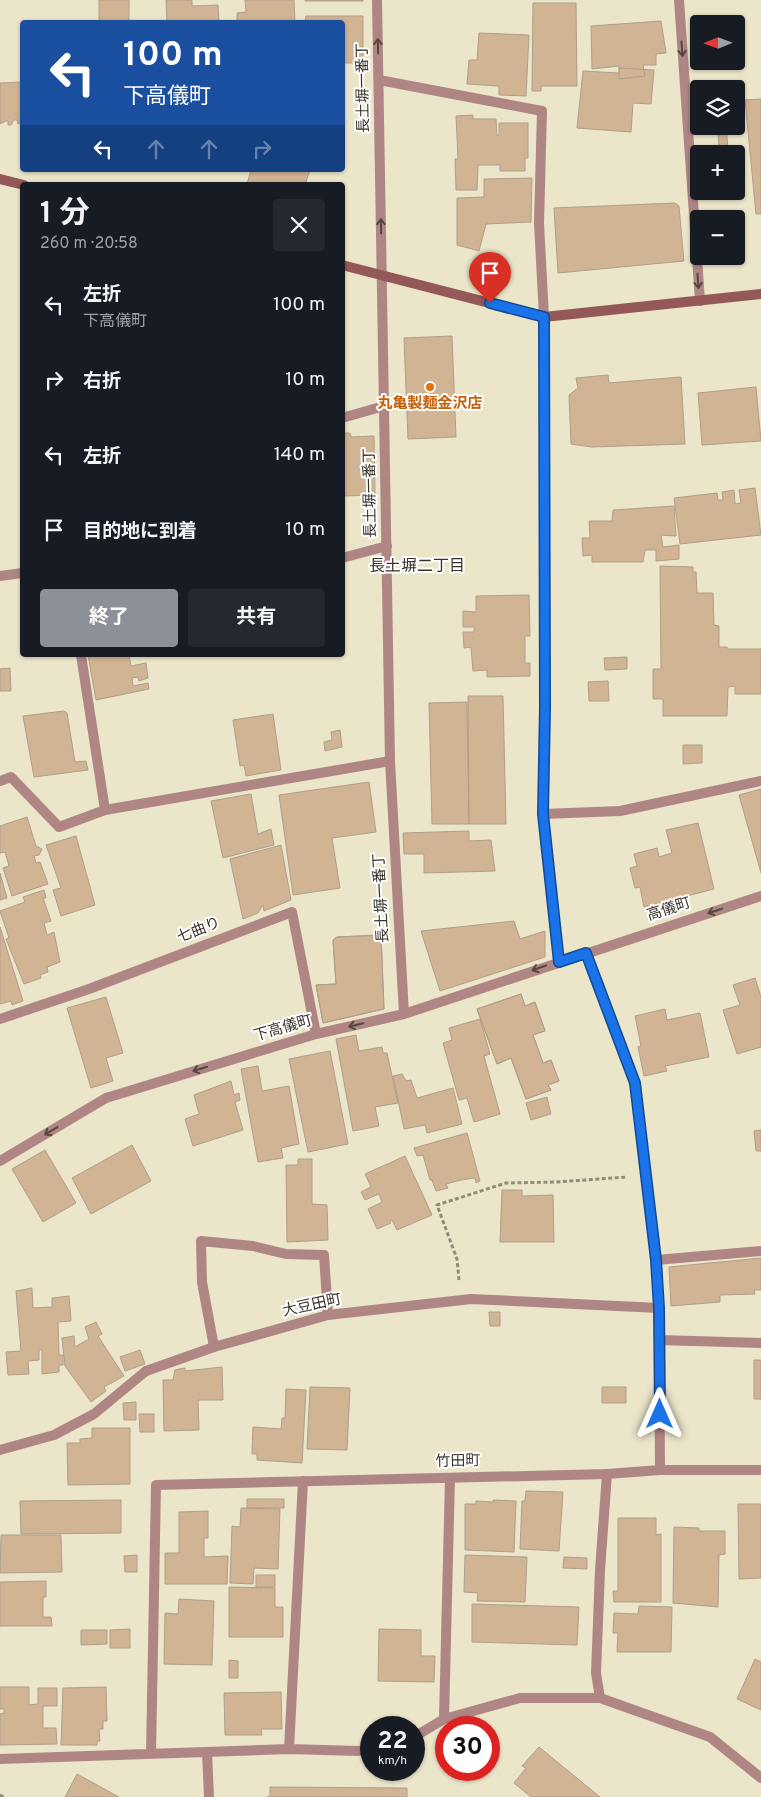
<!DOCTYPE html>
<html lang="ja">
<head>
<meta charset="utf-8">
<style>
	body { margin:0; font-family:Overpass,"Noto Sans JP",sans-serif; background:#242831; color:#f1f3f6; height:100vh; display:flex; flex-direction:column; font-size:19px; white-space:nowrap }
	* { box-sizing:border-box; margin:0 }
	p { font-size:16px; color:#9ea1a6 }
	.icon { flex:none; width:28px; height:28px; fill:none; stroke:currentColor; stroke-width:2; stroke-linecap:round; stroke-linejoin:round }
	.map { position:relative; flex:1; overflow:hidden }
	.panel { position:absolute; left:20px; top:182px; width:325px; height:475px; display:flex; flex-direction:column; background:#171b24; border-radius:5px; box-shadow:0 1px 4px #0004 }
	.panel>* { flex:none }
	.hud { position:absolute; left:20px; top:20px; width:325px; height:152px; border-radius:5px; box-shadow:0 1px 4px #0004; background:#1a4fa0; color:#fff; overflow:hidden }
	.needle { width:32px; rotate:269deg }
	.controls { position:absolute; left:690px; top:15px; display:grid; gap:10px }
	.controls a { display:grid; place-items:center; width:55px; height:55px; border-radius:5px; background:#171b24; box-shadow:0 1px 4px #0004; font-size:25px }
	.speed { position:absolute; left:360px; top:1716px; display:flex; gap:10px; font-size:25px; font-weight:700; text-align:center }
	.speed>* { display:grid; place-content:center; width:65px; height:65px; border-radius:50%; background:#171b24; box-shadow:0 1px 4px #0004; line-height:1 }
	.speed small { font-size:12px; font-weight:400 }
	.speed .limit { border:8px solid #d22; background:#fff; color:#111 }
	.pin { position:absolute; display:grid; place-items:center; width:42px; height:42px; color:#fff; margin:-51px -21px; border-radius:50% 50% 50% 0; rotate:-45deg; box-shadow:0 0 5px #0007 }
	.pin .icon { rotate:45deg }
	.me { position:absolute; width:55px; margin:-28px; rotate:0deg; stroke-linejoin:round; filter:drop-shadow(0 0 4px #0008) }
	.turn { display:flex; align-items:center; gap:18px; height:105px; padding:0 20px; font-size:22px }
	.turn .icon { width:65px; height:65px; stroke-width:2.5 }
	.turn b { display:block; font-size:35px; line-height:42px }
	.lanes { display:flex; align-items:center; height:48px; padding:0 20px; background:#0003; justify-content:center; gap:25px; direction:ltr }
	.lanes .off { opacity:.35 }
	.round { display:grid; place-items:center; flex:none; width:52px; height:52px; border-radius:5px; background:#242831 }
	.summary { display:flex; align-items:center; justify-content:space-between; height:85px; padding:0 20px }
	h1 { font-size:30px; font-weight:700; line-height:38px }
	.primary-button { display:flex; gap:10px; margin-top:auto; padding:10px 20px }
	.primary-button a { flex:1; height:58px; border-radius:5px; background:#8c9099; color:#fff; font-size:20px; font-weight:700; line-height:58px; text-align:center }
	.primary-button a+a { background:#242831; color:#f1f3f6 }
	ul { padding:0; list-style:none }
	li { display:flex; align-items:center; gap:15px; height:75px; padding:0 20px }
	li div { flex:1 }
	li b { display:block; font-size:19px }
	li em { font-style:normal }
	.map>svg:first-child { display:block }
	.building { fill:#d0b493; stroke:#b09e89 }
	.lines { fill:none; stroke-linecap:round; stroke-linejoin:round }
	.path { stroke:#918c7a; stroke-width:3; stroke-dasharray:4 2.5; stroke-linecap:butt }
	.lane { stroke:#b08684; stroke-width:10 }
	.street { stroke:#b08684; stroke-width:10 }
	.secondary { stroke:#935857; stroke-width:10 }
	.oneway { stroke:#554840 }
	.route-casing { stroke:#114b97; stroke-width:12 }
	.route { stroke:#1a73e8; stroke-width:9 }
	.food-dot { fill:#e8710a; stroke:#fff; stroke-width:2 }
	.labels { text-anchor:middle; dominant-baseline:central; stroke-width:4; stroke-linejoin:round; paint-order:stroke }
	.street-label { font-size:15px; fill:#37342a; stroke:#fff }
	.food-label { font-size:15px; font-weight:bold; fill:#c56008; stroke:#fff }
	.neighbourhood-label { font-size:16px; fill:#37342a; stroke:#fff }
</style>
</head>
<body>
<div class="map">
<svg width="761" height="1797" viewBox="0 0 761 1797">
	<rect width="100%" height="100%" fill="#ebe5ca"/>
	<path class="building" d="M99 0H129V22H99Z
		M166 0H192V6L218 5 219 22H167Z
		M245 0H294L295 22H237V13L246 12Z
		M305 0H363V1H305Z
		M533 3H576L577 86H541V91H532Z
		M306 16H363V63H342V22H305Z
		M661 21 666 53 656 54V65H643L645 76 619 79V66L592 69 591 26Z
		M479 33 529 35 526 96 499 95V86L467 84 469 60H477Z
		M619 68 654 70 651 104 633 103 631 132 577 128 583 71 619 73Z
		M22 82V123L18 124 17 120H14L11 125H8V121H6L0 124V83Z
		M761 99V214H756L745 100Z
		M473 115V119H496L497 136 499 135V123H528V158H525V171H500V165H478L477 190H456L455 159H458L456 116Z
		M718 126H726L728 149H719Z
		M251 170H310L305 185H249L247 184Z
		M532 178 531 222 486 224 479 251 457 245V198L484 197V179Z
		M675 203 679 206 684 261 558 273 554 208Z
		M452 336 456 437 408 439 404 338Z
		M608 375 609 383 681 377 685 444 592 447 571 444 569 395 578 388 576 378Z
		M756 387 761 441 702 445 698 393Z
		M342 433H350L351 437 374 436 375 495 342 496Z
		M755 488 761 535 680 544 674 498 717 493 718 500H723L722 492 734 490 735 504 741 503 739 490Z
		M674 506 676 536 661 535 663 547 679 545V559L656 561V550H645L643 562H592V555L583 556 582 538H590L589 521H612L613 510Z
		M660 566 693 567V572H696L697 593H713L714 625 719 626V647H727L728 649H761V694H735V686L728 687 727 716H663V699H653V669H661Z
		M529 595 530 636H525V663H530V676L487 677V670L473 671 471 647 464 648 463 632H474V627H463V611L476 612V596Z
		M88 655H129L131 666 146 663 148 678 139 681 138 677 132 678 133 686 148 683 149 689 96 700Z
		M627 657V669L605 670 604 658Z
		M10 668 11 691H0V669Z
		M608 681 609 701H589L588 682Z
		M468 696H503L506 824H469Z
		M467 702 469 824H432L429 703Z
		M64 711 67 713 75 762 86 761 88 770 34 777 23 716Z
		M273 714 281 770 246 776 244 765 240 766 233 720Z
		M340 730 342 747 325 751 324 742 332 740 331 732Z
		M683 745H702V763L683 764Z
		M369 782 376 832 332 838 340 888 293 895 279 795Z
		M761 789V873L739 795Z
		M251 794 258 834 271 829 274 845 223 858 211 801Z
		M27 817 36 846 42 849 39 855 34 856 36 863 40 862 48 884 12 896 3 868 9 866 5 852 0 853V826Z
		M698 823 714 889 644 907 640 887 635 888 630 868 637 866 634 854 657 848 659 857 672 853 666 830Z
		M469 831V841L491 840 495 871 424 873V854H404L403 833Z
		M76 836 95 905 61 916 53 890 61 888 46 845Z
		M281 845 291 900 264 911 263 905 258 913 243 919 230 859Z
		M0 873 7 898 0 900Z
		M44 890 46 898H43L51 921 44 923 47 935 54 932 60 962 47 967 48 972 40 975 41 978 24 984 6 939 9 938 0 911 25 902 23 897Z
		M514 921 520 939 545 931V957L440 991 421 931Z
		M0 927 23 1001 12 1005 11 1001 0 1004Z
		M381 935 384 1009 323 1023 316 985 336 984 333 940 337 937Z
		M381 935 384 1009 323 1023 316 985 336 984 333 940 337 937Z
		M755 978 761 997V1047L737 1054 723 1010 740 1005 733 985Z
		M521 994 525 1006 535 1002 545 1031 533 1035 543 1063 551 1060 559 1081 548 1085 551 1090 526 1099 511 1058 497 1064 477 1009Z
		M521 994 525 1006 535 1002 545 1031 533 1035 543 1063 551 1060 559 1081 548 1085 551 1090 526 1099 511 1058 497 1064 477 1009Z
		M106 997 123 1053 106 1058 113 1081 91 1088 67 1008Z
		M665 1009 667 1020 700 1013 709 1057 665 1066 667 1071 644 1076 638 1047 641 1046 635 1016Z
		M480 1019 490 1054 484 1056 500 1114 474 1122 467 1098 459 1100 443 1043 452 1040 449 1028Z
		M356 1035 359 1051 382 1047 383 1053H387L398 1103 375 1107 379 1126 353 1131 336 1039Z
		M330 1051 348 1144 308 1152 289 1059Z
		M258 1066 262 1091 289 1086 299 1144 281 1148 283 1158 258 1162 241 1069Z
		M402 1074 406 1081 411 1080 417 1098 453 1088 462 1124 427 1133 425 1125 404 1129 393 1076Z
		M231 1081 234 1095 239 1093 240 1100 235 1102 243 1130 193 1146 185 1119 199 1114 194 1095Z
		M547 1097 551 1114 531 1120 526 1103Z
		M761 1130V1151H756L754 1131Z
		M467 1133 480 1181 476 1183 475 1178 461 1180 446 1184 448 1188 436 1191 432 1180H430L423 1155 417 1156 414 1148Z
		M132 1145 151 1181 91 1214 72 1178Z
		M45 1150 76 1203 43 1222 12 1169Z
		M405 1156 432 1215 397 1230 392 1220 390 1221 391 1223 377 1229 368 1209 382 1202 379 1194 365 1200 361 1192 371 1187 365 1174Z
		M298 1159H312V1204L327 1205 328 1240 287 1242 286 1165H298Z
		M502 1190H522V1196L553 1195 554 1242H500Z
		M761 1258V1290H754L755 1294 720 1295V1302L671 1306 669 1267Z
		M32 1288 33 1308 52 1307V1298L69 1296 71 1321 58 1322 59 1355H63V1365H59V1372L42 1374V1350H39V1360L28 1361 29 1374 8 1375 6 1352 21 1351 16 1291Z
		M489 1312H500V1326H490Z
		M96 1322 102 1334 98 1336 124 1376 104 1387 106 1391 91 1402 65 1366 62 1338 74 1336 75 1347 89 1339 85 1327Z
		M140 1350 145 1364 125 1371 120 1357Z
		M754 1360H761V1399H754Z
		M222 1367 223 1400H198L199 1430 164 1431 163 1380H173L175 1370 179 1369 185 1368V1371Z
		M310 1387 350 1388 347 1450 307 1449Z
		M602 1387H626V1403H602Z
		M286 1389 306 1390 302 1463 257 1460V1454H252L253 1427 281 1429 282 1418H285Z
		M136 1402V1420H124L123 1403Z
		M139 1414H154V1432H140Z
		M92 1428H130V1484L68 1485 67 1443H80V1439L92 1438Z
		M526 1491 563 1492 559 1551 520 1549 522 1501H525Z
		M247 1499H284V1508H247Z
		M121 1500V1533L21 1534 20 1501Z
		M493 1500 516 1501 514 1552 465 1550V1504H476V1501L493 1502Z
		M738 1504H761V1578L739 1579Z
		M241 1508 280 1509 278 1569 254 1568 253 1584 230 1583 232 1526 240 1527Z
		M208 1511V1538H204V1557L228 1556 227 1584H165V1553H179V1512Z
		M618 1518H656V1535L661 1534V1602H614L613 1591H618Z
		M674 1527 699 1528V1531H725V1554L719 1555 718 1607 673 1603Z
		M1 1535H61L62 1572 0 1573Z
		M137 1555V1572H125L124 1556Z
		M465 1555 527 1557 525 1602 477 1601 478 1593 464 1592Z
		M564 1557 587 1558V1569L563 1568Z
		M256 1575H275V1587H256Z
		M46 1581V1597H43V1617H51L52 1626H0V1582Z
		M229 1587 275 1588V1607H283V1637H229Z
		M179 1599 214 1601 212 1665 164 1664 165 1613 178 1614Z
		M472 1604 579 1607 577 1645 472 1642Z
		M639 1606 672 1607 671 1652H617L618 1633H613L614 1613 638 1614Z
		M130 1629V1648H110V1630Z
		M379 1629 421 1630V1656H435L434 1682 378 1681Z
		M81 1630H107V1644L81 1645Z
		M755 1659 761 1662V1710L737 1699Z
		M229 1660 238 1661V1678H229Z
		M0 1687H29V1705L38 1704V1688H57V1706H43V1728H56L57 1744 0 1745V1714L4 1713V1709H0Z
		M106 1687 107 1721H103V1729H99L100 1741H97V1745H61L63 1688Z
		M281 1692 282 1729H261L262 1735H225L224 1693Z
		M539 1747 600 1797H531L514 1783 526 1768 522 1766Z
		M77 1774 119 1797H65Z
		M270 1787 407 1788V1797H267L270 1796Z"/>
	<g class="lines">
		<path class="path" d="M459 1280 457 1259 437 1205 506 1183 557 1182 627 1177
			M0 1795 4 1797"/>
		<path class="lane" d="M379 80 542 111 539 223 544 317
			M342 418 384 406
			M342 558 387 546
			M0 576 22 573
			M81 655 105 810 390 761
			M543 814 620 811 761 781
			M0 1019 89 989 292 912 316 1034
			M656 1260 761 1251
			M214 1347 202 1282 201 1241 253 1246 286 1254 324 1255 328 1315
			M0 1450 54 1435 94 1414 146 1371
			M600 1570 607 1474"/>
		<path class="street" d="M377 0 390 761 404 1014
			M679 0 700 301
			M544 317 545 707 543 819 559 962
			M0 781 11 777 59 827 105 810
			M586 953 635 1083 656 1260 659 1308 660 1470
			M0 1161 106 1098 316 1034 404 1014 761 896
			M659 1340 761 1343
			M146 1371 214 1347 328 1315 471 1299 659 1308
			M600 1698 596 1673 600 1570
			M444 1719 450 1478
			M414 1737 444 1719 520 1698H600L710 1737 761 1778
			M289 1749 303 1481
			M207 1752 209 1797
			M151 1754 156 1485 607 1474 660 1470H761
			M0 1759 289 1749 358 1751 371 1748"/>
		<path class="secondary" d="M0 179 24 185
			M342 265 544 317 761 294"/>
	</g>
	<defs><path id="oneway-shaft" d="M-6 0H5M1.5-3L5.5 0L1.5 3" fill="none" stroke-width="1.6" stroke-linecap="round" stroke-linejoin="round" transform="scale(1.25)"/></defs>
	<g class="oneway">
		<use href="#oneway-shaft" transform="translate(378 46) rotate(-91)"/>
		<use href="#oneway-shaft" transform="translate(682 49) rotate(86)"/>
		<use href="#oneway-shaft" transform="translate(381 226) rotate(-91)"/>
		<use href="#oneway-shaft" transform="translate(698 281) rotate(86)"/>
		<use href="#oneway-shaft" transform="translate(715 911) rotate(162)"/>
		<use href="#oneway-shaft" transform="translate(539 968) rotate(161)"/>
		<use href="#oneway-shaft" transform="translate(356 1025) rotate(167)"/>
		<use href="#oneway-shaft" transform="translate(200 1069) rotate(163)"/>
		<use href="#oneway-shaft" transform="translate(51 1131) rotate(149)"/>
	</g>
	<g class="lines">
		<defs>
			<path id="route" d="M490 303 544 317 545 707 543 814 559 962 586 953 635 1083 656 1260 659 1308 660 1414"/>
		</defs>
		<use href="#route" class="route-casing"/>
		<use href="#route" class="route"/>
	</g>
	<circle class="food-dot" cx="430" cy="387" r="5"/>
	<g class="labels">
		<g class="street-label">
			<text transform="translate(364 88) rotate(-91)">長土塀一番丁</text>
			<text transform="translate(371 493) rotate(-91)">長土塀一番丁</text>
			<text transform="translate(382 898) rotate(-93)">長土塀一番丁</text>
			<text transform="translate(669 910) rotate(-18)">高儀町</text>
			<text transform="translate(199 931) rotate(-21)">七曲り</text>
			<text transform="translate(283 1029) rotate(-16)">下高儀町</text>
			<text transform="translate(312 1306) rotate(-12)">大豆田町</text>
			<text transform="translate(458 1462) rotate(-1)">竹田町</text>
		</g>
		<g class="food-label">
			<text x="430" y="404">丸亀製麺金沢店</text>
		</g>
		<g class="neighbourhood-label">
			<text x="417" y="567">長土塀二丁目</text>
		</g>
	</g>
</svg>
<div class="controls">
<a><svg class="needle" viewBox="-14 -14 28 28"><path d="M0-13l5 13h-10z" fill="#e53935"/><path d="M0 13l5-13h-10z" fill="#9ea1a6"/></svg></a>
<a><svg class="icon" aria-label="layers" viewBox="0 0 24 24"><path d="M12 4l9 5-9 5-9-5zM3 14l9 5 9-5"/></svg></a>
<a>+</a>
<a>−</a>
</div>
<div class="speed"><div>22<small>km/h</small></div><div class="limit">30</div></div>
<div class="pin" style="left:490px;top:303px;background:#d93025"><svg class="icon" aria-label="arrive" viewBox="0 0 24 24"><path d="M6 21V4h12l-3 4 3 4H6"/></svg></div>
<svg class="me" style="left:660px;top:1414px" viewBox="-20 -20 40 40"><path d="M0-17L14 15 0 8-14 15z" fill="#1a73e8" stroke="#fff" stroke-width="4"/></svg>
<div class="hud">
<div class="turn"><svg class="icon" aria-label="left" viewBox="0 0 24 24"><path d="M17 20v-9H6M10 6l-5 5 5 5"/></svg><div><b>100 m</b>下高儀町</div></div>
<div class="lanes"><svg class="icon" aria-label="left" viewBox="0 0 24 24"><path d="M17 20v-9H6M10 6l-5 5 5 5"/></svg><svg class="icon off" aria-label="ahead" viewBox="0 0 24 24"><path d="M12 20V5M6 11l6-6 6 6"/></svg><svg class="icon off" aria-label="ahead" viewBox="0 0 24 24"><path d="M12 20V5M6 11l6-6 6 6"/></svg><svg class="icon off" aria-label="right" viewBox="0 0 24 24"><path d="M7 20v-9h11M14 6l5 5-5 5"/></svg></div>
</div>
<section class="panel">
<div class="summary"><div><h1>1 分</h1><p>260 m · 20:58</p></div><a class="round"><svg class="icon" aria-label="close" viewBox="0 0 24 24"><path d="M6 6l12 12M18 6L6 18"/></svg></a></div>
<ul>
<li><svg class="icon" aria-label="left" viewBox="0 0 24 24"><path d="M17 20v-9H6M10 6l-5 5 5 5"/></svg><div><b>左折</b><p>下高儀町</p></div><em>100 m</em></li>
<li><svg class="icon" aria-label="right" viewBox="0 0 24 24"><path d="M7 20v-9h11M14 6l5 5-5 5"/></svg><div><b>右折</b></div><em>10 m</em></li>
<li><svg class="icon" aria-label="left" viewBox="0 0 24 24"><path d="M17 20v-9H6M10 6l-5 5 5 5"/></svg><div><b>左折</b></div><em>140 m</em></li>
<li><svg class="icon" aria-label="arrive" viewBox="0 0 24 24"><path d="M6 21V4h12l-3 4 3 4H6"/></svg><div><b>目的地に到着</b></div><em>10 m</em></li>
</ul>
<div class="primary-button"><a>終了</a><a>共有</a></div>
</section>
</div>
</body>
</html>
